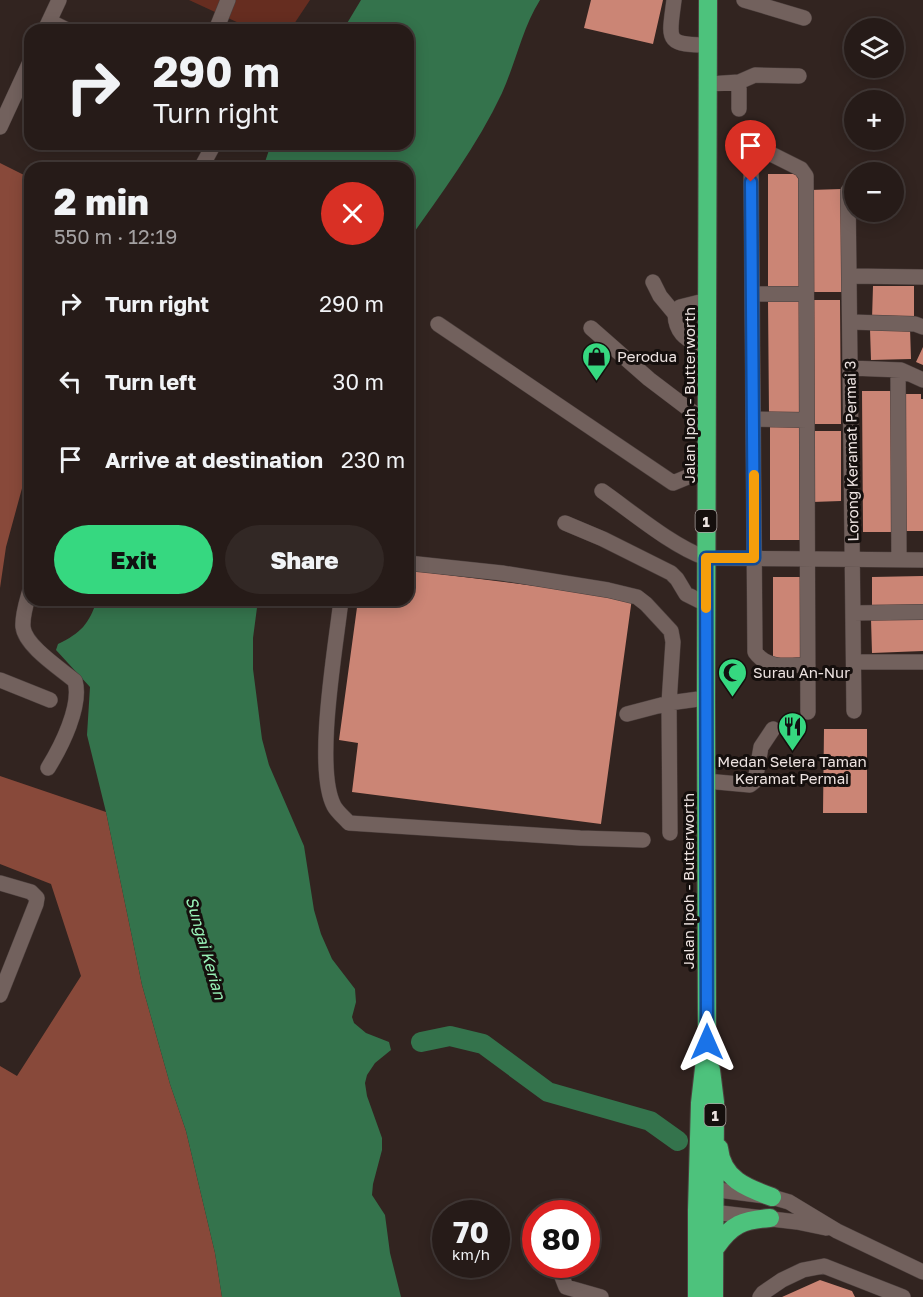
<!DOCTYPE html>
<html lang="en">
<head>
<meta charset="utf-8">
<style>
	body { margin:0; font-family:"Golos Text",sans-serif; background:#322825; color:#f1f3f6; height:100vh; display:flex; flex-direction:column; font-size:22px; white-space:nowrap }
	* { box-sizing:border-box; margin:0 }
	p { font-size:20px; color:#a4a1a2 }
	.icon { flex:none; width:33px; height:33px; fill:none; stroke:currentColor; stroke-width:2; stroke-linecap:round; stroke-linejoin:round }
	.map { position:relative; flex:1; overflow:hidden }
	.panel { position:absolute; left:24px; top:162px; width:390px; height:444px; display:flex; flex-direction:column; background:#261b18; border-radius:18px; box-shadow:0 3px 15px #0003,0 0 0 2px #423937 }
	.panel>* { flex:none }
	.hud { position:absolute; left:24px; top:24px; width:390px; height:126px; border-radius:18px; box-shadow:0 3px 15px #0003,0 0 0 2px #423937; background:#261b18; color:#f1f3f6; overflow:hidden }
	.controls { position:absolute; left:844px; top:18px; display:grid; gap:12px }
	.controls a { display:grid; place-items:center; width:60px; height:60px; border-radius:50%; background:#261b18; box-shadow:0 3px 15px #0003,0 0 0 2px #423937; font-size:30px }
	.speed { position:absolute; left:432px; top:1200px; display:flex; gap:12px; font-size:30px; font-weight:700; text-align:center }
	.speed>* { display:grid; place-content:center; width:78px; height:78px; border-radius:50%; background:#261b18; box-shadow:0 3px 15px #0003,0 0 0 2px #423937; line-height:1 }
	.speed small { font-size:15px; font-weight:400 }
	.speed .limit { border:9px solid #d22; background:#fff; color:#111 }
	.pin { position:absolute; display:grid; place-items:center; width:51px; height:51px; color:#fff; margin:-62px -26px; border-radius:50% 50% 50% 0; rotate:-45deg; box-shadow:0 0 6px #0007 }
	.pin .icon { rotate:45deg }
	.me { position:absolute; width:66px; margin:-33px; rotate:0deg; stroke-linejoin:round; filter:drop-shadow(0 0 4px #0008) }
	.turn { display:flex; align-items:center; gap:21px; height:126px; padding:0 30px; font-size:27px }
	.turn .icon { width:78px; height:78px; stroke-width:2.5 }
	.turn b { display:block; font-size:42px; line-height:51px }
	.round { display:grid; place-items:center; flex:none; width:63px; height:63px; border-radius:32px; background:#322825 }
	.head { display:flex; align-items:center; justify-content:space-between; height:102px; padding:0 30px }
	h1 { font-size:36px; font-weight:800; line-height:45px }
	.cta { display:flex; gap:12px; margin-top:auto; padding:12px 30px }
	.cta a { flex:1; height:69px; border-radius:36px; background:#36d880; color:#111; font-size:24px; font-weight:800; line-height:69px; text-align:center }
	.cta a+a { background:#322825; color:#f1f3f6 }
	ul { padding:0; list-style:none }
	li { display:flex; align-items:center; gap:18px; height:78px; padding:0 30px }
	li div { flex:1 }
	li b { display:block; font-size:22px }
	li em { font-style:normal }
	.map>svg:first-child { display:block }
	.green { fill:#662d20 }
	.forest { fill:#88493a }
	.water { fill:#34734c }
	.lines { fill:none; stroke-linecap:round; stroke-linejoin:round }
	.river { stroke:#34734c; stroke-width:20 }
	.building { fill:#cb8575 }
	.minor-casing { stroke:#4d403e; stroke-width:16 }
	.highway-casing { stroke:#4d403e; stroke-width:20 }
	.minor { stroke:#72615d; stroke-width:15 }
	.highway { stroke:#4dc27c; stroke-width:18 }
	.route-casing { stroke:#114b97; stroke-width:15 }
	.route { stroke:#1a73e8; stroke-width:10 }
	.slow { stroke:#f59e0b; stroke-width:10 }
	.labels { text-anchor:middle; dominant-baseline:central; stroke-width:6; stroke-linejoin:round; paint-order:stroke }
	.shield { fill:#150f0d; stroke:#aca3a1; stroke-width:1.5 }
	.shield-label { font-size:14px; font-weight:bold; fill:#ede3e1 }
	.poi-label { font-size:15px; fill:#ede3e1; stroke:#150f0d; text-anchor:start }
	.street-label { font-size:15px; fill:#ede3e1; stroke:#150f0d }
	.water-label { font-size:16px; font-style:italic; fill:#98f2b7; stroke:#150f0d }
</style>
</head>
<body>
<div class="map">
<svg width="923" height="1297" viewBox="0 0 923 1297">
	<rect width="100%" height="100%" fill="#322420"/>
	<path class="green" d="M189 0H310L290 30H254Z"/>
	<path class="forest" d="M0 163 30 178V459L6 547 0 588Z
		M0 776 106 812 142 985 170 1084 186 1131 215 1253 222 1297H0V1066L17 1076 81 976 51 884 0 864Z"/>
	<path class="water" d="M361 0H540C522 29 516 62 502 93 477 146 441 194 408 241V168H263L271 144H408V30H343Z
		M97 600H258L253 638V669L262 739 269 765 304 846 314 910 321 934 332 959 355 989 356 1002 352 1017 354 1023 366 1033 389 1042 391 1050 375 1063 367 1075 365 1083 367 1096 382 1138V1150L373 1184 372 1195 385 1215 390 1253 401 1297H222L215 1253 186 1131 170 1084 142 985 106 812 87 735 90 687 56 650 58 644C81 633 89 624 97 600Z"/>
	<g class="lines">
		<path class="river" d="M421 1042 450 1036 483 1044 548 1092 650 1121 678 1141"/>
	</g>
	<path class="building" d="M591 0H663L653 44 584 28Z
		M768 174H796L800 177V286L796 288 768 289Z
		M842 189 843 292H811L810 190Z
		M873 286H914V319H872Z
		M798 300 802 306V411L798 415H769L768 301Z
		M811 300H840L841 424H811Z
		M910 328 911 359 871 360 870 329Z
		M923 347V365L916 362Z
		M862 391H893L894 532H863Z
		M904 394H921V399H923V531H905Z
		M770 425H798L802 430V540H770Z
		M812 431H841V501L812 502Z
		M408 570 632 598 601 824 352 792 358 743 339 740 358 600H408Z
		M923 576V608H872V577Z
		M773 577H800V661H773Z
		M923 618V651L872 653 871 619Z
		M824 729H867V813H823Z
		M820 1280 852 1291 855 1297H782Z"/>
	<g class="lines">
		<defs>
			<path id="minor" d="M674 0C669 40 664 45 708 45
				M744 0 804 18
				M49 21 67 30
				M45 30 59 0
				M216 30 228 0
				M739 82V109
				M709 84 739 82 755 75 799 76
				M0 127 30 62
				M201 168 214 144
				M848 191 854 711
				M849 276 923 277
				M653 282 660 296 675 314
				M753 294H806
				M850 322 915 324 923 327
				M438 324 673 483 707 469
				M591 328 649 379 707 423
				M707 351C690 340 676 337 675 314L680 307 708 300
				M850 368 901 370 923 380
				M898 370 899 559
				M753 419 807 420
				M602 491C632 512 672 546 706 558L923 560
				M565 523 603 539 671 573 677 579 686 594 706 604
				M408 563 502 573 608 590 637 597 646 604 671 631 673 642 669 703 670 833
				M30 590C27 601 22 615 23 627 25 646 61 669 75 681 82 706 61 747 48 768
				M341 600C336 646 314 768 334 806 337 812 345 818 349 823L580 838 643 840
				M853 613 923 612
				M854 662H923
				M808 665C788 665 768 670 755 652L751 160 755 153 765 151 801 169 806 176 808 712
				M0 680 50 700
				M627 714 669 703 706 698
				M706 781 750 785 755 781 761 747 773 729
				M0 883 31 892 37 898 36 904 0 995
				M703 1188 772 1197 789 1202 837 1231 923 1272
				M704 1211 797 1222 826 1228
				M557 1264 566 1287 601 1297
				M760 1297 763 1293 782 1280 803 1270 824 1266 903 1297"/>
			<path id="highway" d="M711 1070 715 1102 714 1297
				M719 1148C722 1179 747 1188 772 1197
				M716 1247C732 1224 743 1220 770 1218
				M697 1297V1210L700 1103 707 1042 706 698 708 0"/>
		</defs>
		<use href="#minor" class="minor-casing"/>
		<use href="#highway" class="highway-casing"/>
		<use href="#minor" class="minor"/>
		<use href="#highway" class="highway"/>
	</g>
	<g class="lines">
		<defs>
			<path id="route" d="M707 1042 706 558H754L751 182"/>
		</defs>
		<use href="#route" class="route-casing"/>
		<use href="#route" class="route"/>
		<path class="slow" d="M706 608V558H754V475"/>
	</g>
	<defs>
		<symbol id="shop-pin" viewBox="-11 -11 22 30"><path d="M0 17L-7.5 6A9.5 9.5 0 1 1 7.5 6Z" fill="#36d880" stroke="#150f0d"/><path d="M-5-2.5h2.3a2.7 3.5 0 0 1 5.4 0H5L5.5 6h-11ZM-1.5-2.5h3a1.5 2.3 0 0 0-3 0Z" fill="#111"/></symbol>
		<symbol id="mosque-pin" viewBox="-11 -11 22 30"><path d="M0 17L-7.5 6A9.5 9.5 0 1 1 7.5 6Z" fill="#36d880" stroke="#150f0d"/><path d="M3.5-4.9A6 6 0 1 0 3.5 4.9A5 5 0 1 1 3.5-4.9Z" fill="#111"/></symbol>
		<symbol id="restaurant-pin" viewBox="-11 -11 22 30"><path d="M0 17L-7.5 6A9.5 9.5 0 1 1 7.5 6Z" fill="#36d880" stroke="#150f0d"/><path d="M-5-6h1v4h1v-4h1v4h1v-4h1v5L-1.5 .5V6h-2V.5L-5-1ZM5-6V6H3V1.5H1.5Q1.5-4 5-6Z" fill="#111"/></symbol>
	</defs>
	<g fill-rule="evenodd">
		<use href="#shop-pin" x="580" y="340" width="33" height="45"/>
		<use href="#mosque-pin" x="716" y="656" width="33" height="45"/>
		<use href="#restaurant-pin" x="776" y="710" width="33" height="45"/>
	</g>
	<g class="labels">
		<g class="shield">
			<rect x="695.5" y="510" width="21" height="22" rx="4.5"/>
			<rect x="704.5" y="1104" width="21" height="22" rx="4.5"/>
		</g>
		<g class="shield-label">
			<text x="706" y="521">1</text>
			<text x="715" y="1115">1</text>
		</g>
		<g class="poi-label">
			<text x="617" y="356">Perodua</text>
			<text x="753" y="672">Surau An-Nur</text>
			<text x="792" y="761" text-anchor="middle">Medan Selera Taman<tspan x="792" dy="17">Keramat Permai</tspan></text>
		</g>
		<g class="street-label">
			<text transform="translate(689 395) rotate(-90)">Jalan Ipoh - Butterworth</text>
			<text transform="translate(851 451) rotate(-91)">Lorong Keramat Permai 3</text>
			<text transform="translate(688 881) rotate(-90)">Jalan Ipoh - Butterworth</text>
		</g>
		<g class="water-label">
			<text transform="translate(206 948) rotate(74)">Sungai Kerian</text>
		</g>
	</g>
</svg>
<div class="controls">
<a><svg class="icon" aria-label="layers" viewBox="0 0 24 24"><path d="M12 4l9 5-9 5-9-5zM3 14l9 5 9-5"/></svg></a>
<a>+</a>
<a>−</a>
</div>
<div class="speed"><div>70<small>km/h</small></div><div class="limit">80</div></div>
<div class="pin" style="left:751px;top:182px;background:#d93025"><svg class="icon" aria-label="arrive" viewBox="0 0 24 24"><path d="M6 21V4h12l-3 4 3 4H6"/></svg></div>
<svg class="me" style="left:707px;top:1042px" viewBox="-20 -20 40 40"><path d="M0-17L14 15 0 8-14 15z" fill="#1a73e8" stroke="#fff" stroke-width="4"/></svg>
<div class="hud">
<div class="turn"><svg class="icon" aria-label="right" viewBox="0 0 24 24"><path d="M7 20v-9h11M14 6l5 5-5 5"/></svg><div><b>290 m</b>Turn right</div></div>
</div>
<section class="panel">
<div class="head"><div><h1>2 min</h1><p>550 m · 12:19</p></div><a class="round" style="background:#d93025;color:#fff"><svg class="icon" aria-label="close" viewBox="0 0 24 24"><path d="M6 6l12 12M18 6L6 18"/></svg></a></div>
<ul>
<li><svg class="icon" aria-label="right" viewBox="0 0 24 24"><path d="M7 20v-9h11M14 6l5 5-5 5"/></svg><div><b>Turn right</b></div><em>290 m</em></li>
<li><svg class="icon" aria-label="left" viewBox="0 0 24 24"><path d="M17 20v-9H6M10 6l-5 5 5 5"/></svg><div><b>Turn left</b></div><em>30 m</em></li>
<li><svg class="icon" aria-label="arrive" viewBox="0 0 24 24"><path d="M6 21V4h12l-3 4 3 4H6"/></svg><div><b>Arrive at destination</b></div><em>230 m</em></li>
</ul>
<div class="cta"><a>Exit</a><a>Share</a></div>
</section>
</div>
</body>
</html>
